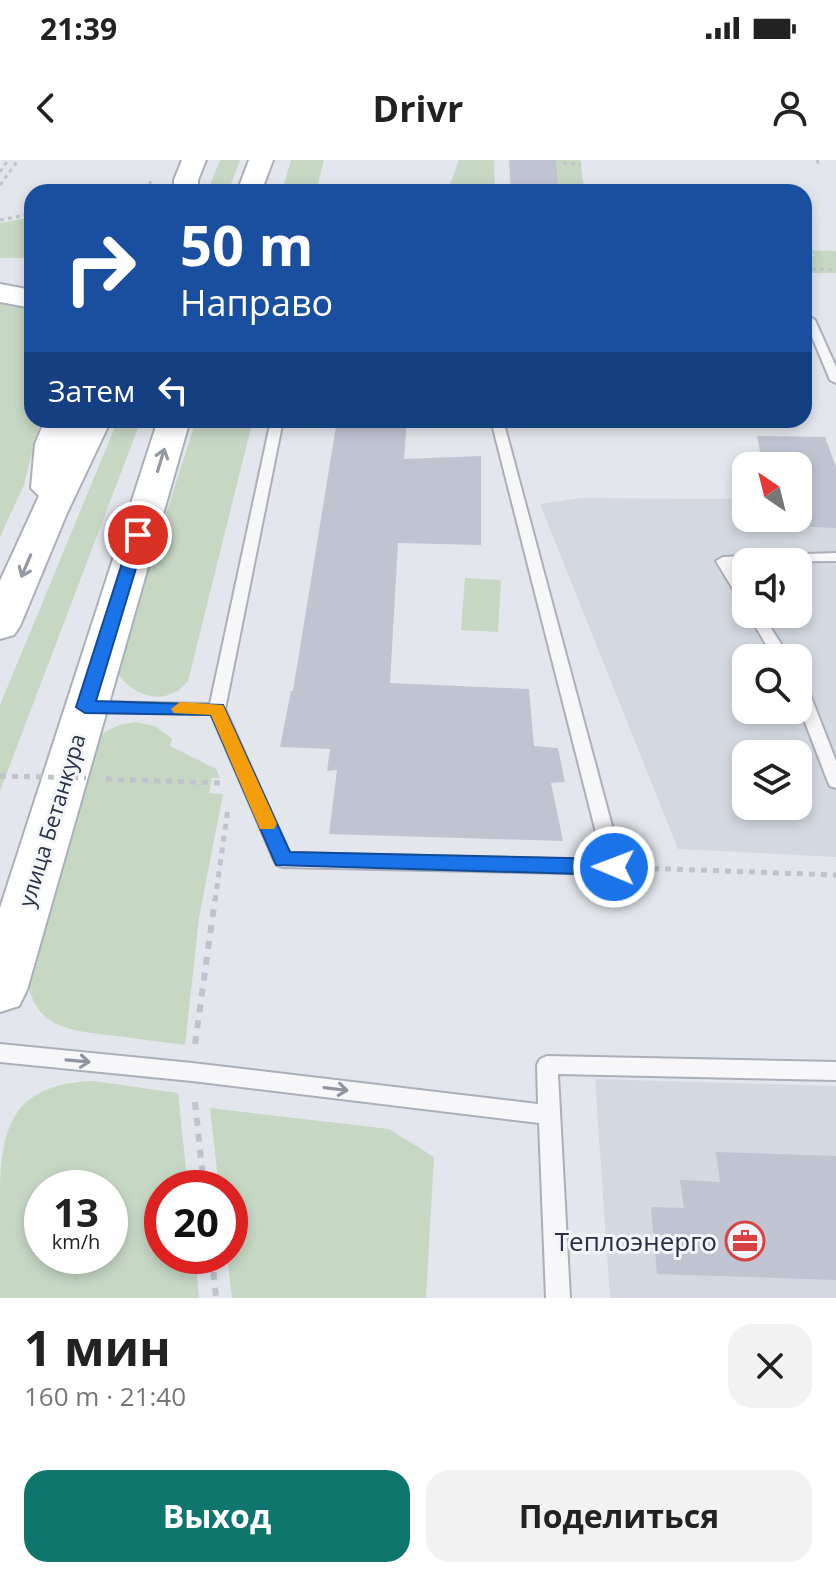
<!DOCTYPE html>
<html lang="ru">
<head>
<meta charset="utf-8">
<style>
	body { margin:0; font-family:"Open Sans",sans-serif; background:#f2f2f2; color:#222; height:100vh; display:flex; flex-direction:column; font-size:30px; white-space:nowrap }
	* { box-sizing:border-box; margin:0 }
	p { font-size:26px; color:#767676 }
	.icon { flex:none; width:44px; height:44px; fill:none; stroke:currentColor; stroke-width:2; stroke-linecap:round; stroke-linejoin:round }
	.map { position:relative; height:1138px; overflow:hidden }
	.details { display:flex; flex-direction:column; background:#fff; flex:1 }
	.details>* { flex:none }
	.hud { position:absolute; left:24px; top:24px; width:788px; height:244px; border-radius:24px; box-shadow:0 4px 12px #0003; background:#1a4fa0; color:#fff; overflow:hidden }
	.needle { width:52px; rotate:325deg }
	.controls { position:absolute; left:732px; top:292px; display:grid; gap:16px }
	.controls a { display:grid; place-items:center; width:80px; height:80px; border-radius:16px; background:#fff; box-shadow:0 4px 12px #0003; font-size:40px }
	.speed { position:absolute; left:24px; top:1010px; display:flex; gap:16px; font-size:40px; font-weight:700; text-align:center }
	.speed>* { display:grid; place-content:center; width:104px; height:104px; border-radius:50%; background:#fff; box-shadow:0 4px 12px #0003; line-height:1 }
	.speed small { font-size:20px; font-weight:400 }
	.speed .limit { border:12px solid #d22; background:#fff; color:#111 }
	.pin { position:absolute; display:grid; place-items:center; width:68px; height:68px; color:#fff; margin:-34px; border:4px solid #fff; border-radius:50%; box-shadow:0 2px 8px #0007 }
	.me { position:absolute; width:88px; margin:-44px; rotate:271deg; stroke-linejoin:round; filter:drop-shadow(0 0 6px #0008) }
	.turn { display:flex; align-items:center; gap:28px; height:168px; padding:0 24px; font-size:36px }
	.turn .icon { width:104px; height:104px; stroke-width:2.5 }
	.turn b { display:block; font-size:56px; line-height:68px }
	.then { display:flex; align-items:center; height:76px; padding:0 24px; background:#0003; gap:16px; font-size:30px }
	.round { display:grid; place-items:center; flex:none; width:84px; height:84px; border-radius:24px; background:#f2f2f2 }
	.overview { display:flex; align-items:center; justify-content:space-between; height:136px; padding:0 24px }
	h1 { font-size:48px; font-weight:700; line-height:60px }
	.cta { display:flex; gap:16px; margin-top:auto; padding:16px 24px }
	.cta a { flex:1; height:92px; border-radius:24px; background:#0f766e; color:#fff; font-size:32px; font-weight:700; line-height:92px; text-align:center }
	.cta a+a { background:#f2f2f2; color:#222 }
	.status { display:flex; justify-content:space-between; align-items:center; height:56px; padding:0 40px; background:#fff; direction:ltr }
	.status svg { height:22px; fill:currentColor }
	header { display:flex; justify-content:space-between; align-items:center; height:104px; padding:0 24px; background:#fff; font-size:36px; font-weight:700 }
	.map>svg:first-child { display:block }
	.built { fill:#d4d8e1; fill-rule:evenodd }
	.green { fill:#c6d7c4; fill-rule:evenodd }
	.building { fill:#c0c4d0 }
	.lines { fill:none; stroke-linecap:round; stroke-linejoin:round }
	.service-casing { stroke:#abafba; stroke-width:4 }
	.secondary-casing { stroke:#abafba; stroke-width:4 }
	.path-far2 { stroke:#c1c3cb; stroke-width:3; stroke-dasharray:4 4; stroke-linecap:butt }
	.path-far1 { stroke:#c1c3cb; stroke-width:5; stroke-dasharray:6 6; stroke-linecap:butt }
	.path { stroke:#c1c3cb; stroke-width:6; stroke-dasharray:8 8; stroke-linecap:butt }
	.service { fill:#f7f7fa; fill-rule:evenodd }
	.secondary { fill:#fff; fill-rule:evenodd }
	.path-bridge { stroke:#c1c3cb; stroke-width:5; stroke-dasharray:6 6; stroke-linecap:butt }
	.oneway { stroke:#9498a2 }
	.oneway2 { stroke:#9094a0 }
	.route { fill:#1a73e8; stroke:#114b97; stroke-width:2 }
	.slow { fill:#f59e0b }
	.labels { text-anchor:middle; dominant-baseline:central; stroke-width:6; stroke-linejoin:round; paint-order:stroke }
	.street-label { font-size:22px; fill:#293046; stroke:#f3f5f9 }
	.near-poi-label { font-size:26px; fill:#293046; stroke:#f3f5f9; text-anchor:end }
</style>
</head>
<body>
<div class="status"><b>21:39</b><svg viewBox="0 0 49 12"><path d="M0 12V9h3v3zM5 12V6h3v6zM10 12V3h3v9zM15 12V0h3v12zM26 1h20v11H26zM47 4h2v5h-2z"/></svg></div>
<header><svg class="icon" aria-label="back" viewBox="0 0 24 24"><path d="M15 5l-7 7 7 7"/></svg>Drivr<svg class="icon" aria-label="person" viewBox="0 0 24 24"><circle cx="12" cy="8" r="4"/><path d="M4 21q1-7 8-7t8 7"/></svg></header>
<div class="map">
<svg width="836" height="1138" viewBox="0 0 836 1138">
	<rect width="100%" height="100%" fill="#e3e6ec"/>
	<path class="built" d="M581 338 746 339V358H798L836 341V697L678 689 540 344ZM746 402H798V454H746ZM746 498H798V550H746ZM746 594H798V646H746Z
		M595 919 836 926V1138H610Z"/>
	<path class="green" d="M220 0H240L228 32H207Z
		M291 0H324L316 32H282Z
		M459 0H494L495 32H447Z
		M556 0H580L585 32H559Z
		M32 57V98H0V63Z
		M804 90 836 91V113H804V98L815 95Z
		M0 137 32 144V260H40L24 325 0 377Z
		M118 260H141L0 631V545Z
		M196 260H253L188 521C166 548 133 537 116 511Z
		M465 418 501 420 498 472 461 470Z
		M135 562 155 566 172 579 170 586 216 609 220 618H212L209 633 223 634 199 758 185 885C162 882 139 879 116 876 72 870 34 871 27 817L97 576 119 565Z
		M94 921 178 933 188 1028H162V1096H195L199 1138H0C0 1107 0 1075 0 1044 0 970 9 924 94 921ZM42 1028H110V1096H42Z
		M210 948 389 969 434 997 426 1138H232L227 1096H230V1028H219Z"/>
	<path class="building" d="M509 0H556L559 32H511Z
		M337 260H407L404 299 481 296V385L398 383 390 523 529 529 534 586 558 588 565 622 551 623 563 681 329 674 337 610 327 611 330 589 280 587 291 531H293Z
		M757 276 825 277 836 307V368L774 365 773 358H798V306H763Z
		M716 992 836 996V1120L657 1114 651 1047 684 1048 680 1020 720 1022Z"/>
	<g class="lines">
		<defs>
			<path id="service" d="M810 157 815 160 836 207V223L830 220 805 160Z
				M271 260H283L225 549 289 693 603 700 491 260H503L623 707 620 712 614 714 283 707 277 705 274 700 211 554 81 551 79 547 87 542 210 544Z
				M836 393V401L746 402V404L732 405 746 427V443L741 442 716 401 723 397Z
				M748 454H762L790 498H774Z
				M798 519 806 524 836 601V628L830 626 828 622 798 544Z
				M0 884 192 903 538 944 537 905 540 899 547 896 836 902V920L558 914 570 1138H546L539 963 192 921 0 902Z"/>
			<path id="secondary" d="M182 0H206L198 20V32H174V20Z
				M249 0H273L261 32H237Z
				M0 124 32 130V148L0 142Z
				M45 260H77L75 267 79 260H111L67 353 20 466 14 475 0 479V421L39 336 31 328 35 284Z
				M158 260H190L27 830 19 846 0 852V748Z"/>
		</defs>
		<use href="#service" class="service-casing"/>
		<use href="#secondary" class="secondary-casing"/>
		<path class="path-far2" d="M817 0 820 7
			M563 3 581 4
			M0 12 8 0
			M0 25 18 0
			M568 30H585
			M146 32 152 19
			M0 60 32 54
			M804 109 836 110"/>
		<path class="path-far1" d="M106 619 220 623
			M641 708 836 715
			M215 741 228 648"/>
		<path class="path" d="M195 884 215 739
			M195 942 204 1028
			M212 1096 216 1138"/>
		<use href="#service" class="service"/>
		<use href="#secondary" class="secondary"/>
		<path class="path-bridge" d="M0 616 86 618"/>
	</g>
	<defs><path id="oneway-shaft" d="M-6 0H5M1.5-3L5.5 0L1.5 3" fill="none" stroke-width="1.6" stroke-linecap="round" stroke-linejoin="round" transform="scale(2)"/></defs>
	<g class="oneway">
		<use href="#oneway-shaft" transform="translate(161 300) rotate(-73)"/>
		<use href="#oneway-shaft" transform="translate(26 406) rotate(113)"/>
	</g>
	<g class="oneway2">
		<use href="#oneway-shaft" transform="translate(78 901) rotate(5)"/>
		<use href="#oneway-shaft" transform="translate(336 929) rotate(7)"/>
	</g>
	<path class="route" d="M138 370 146 375 96 541 223 545 290 692 614 699 622 701 625 707 622 713 614 715 276 705 211 555 85 553 76 547 131 375Z"/>
	<path class="slow" d="M180 542 223 545 277 664 274 669H260L211 555 174 553 171 549Z"/>
	<defs>
		<symbol id="office-ring" viewBox="-11 -11 22 22"><circle r="9.5" fill="#f3f5f9" stroke="#d94143" stroke-width="1.5"/><path d="M-6-3h4V-5.5h4V-3h4V5H-6ZM-1-4.5V-3h2v-1.5ZM-6 0V1H6V0Z" fill="#d94143"/></symbol>
	</defs>
	<g fill-rule="evenodd">
		<use href="#office-ring" x="723" y="1059" width="44" height="44"/>
	</g>
	<g class="labels">
		<g class="street-label">
			<text transform="translate(51 660) rotate(-73)">улица Бетанкура</text>
		</g>
		<g class="near-poi-label">
			<text x="717" y="1081">Теплоэнерго</text>
		</g>
	</g>
</svg>
<div class="controls">
<a><svg class="needle" viewBox="-14 -14 28 28"><path d="M0-13l5 13h-10z" fill="#e53935"/><path d="M0 13l5-13h-10z" fill="#767676"/></svg></a>
<a><svg class="icon" aria-label="sound" viewBox="0 0 24 24"><path d="M4 9h4l5-4v14l-5-4H4zM17 9q2 3 0 6"/></svg></a>
<a><svg class="icon" aria-label="search" viewBox="0 0 24 24"><circle cx="10" cy="10" r="6"/><path d="M15 15l6 6"/></svg></a>
<a><svg class="icon" aria-label="layers" viewBox="0 0 24 24"><path d="M12 4l9 5-9 5-9-5zM3 14l9 5 9-5"/></svg></a>
</div>
<div class="speed"><div>13<small>km/h</small></div><div class="limit">20</div></div>
<div class="pin" style="left:138px;top:375px;background:#d93025"><svg class="icon" aria-label="arrive" viewBox="0 0 24 24"><path d="M6 21V4h12l-3 4 3 4H6"/></svg></div>
<svg class="me" style="left:614px;top:707px" viewBox="-20 -20 40 40"><circle r="17" fill="#1a73e8" stroke="#fff" stroke-width="3"/><path d="M0-11L8 9 0 5-8 9z" fill="#fff"/></svg>
<div class="hud">
<div class="turn"><svg class="icon" aria-label="right" viewBox="0 0 24 24"><path d="M7 20v-9h11M14 6l5 5-5 5"/></svg><div><b>50 m</b>Направо</div></div>
<div class="then">Затем<svg class="icon" aria-label="left" viewBox="0 0 24 24"><path d="M17 20v-9H6M10 6l-5 5 5 5"/></svg></div>
</div>
</div>
<section class="details">
<div class="overview"><div><h1>1 мин</h1><p>160 m · 21:40</p></div><a class="round"><svg class="icon" aria-label="close" viewBox="0 0 24 24"><path d="M6 6l12 12M18 6L6 18"/></svg></a></div>
<div class="cta"><a>Выход</a><a>Поделиться</a></div>
</section>
</body>
</html>
